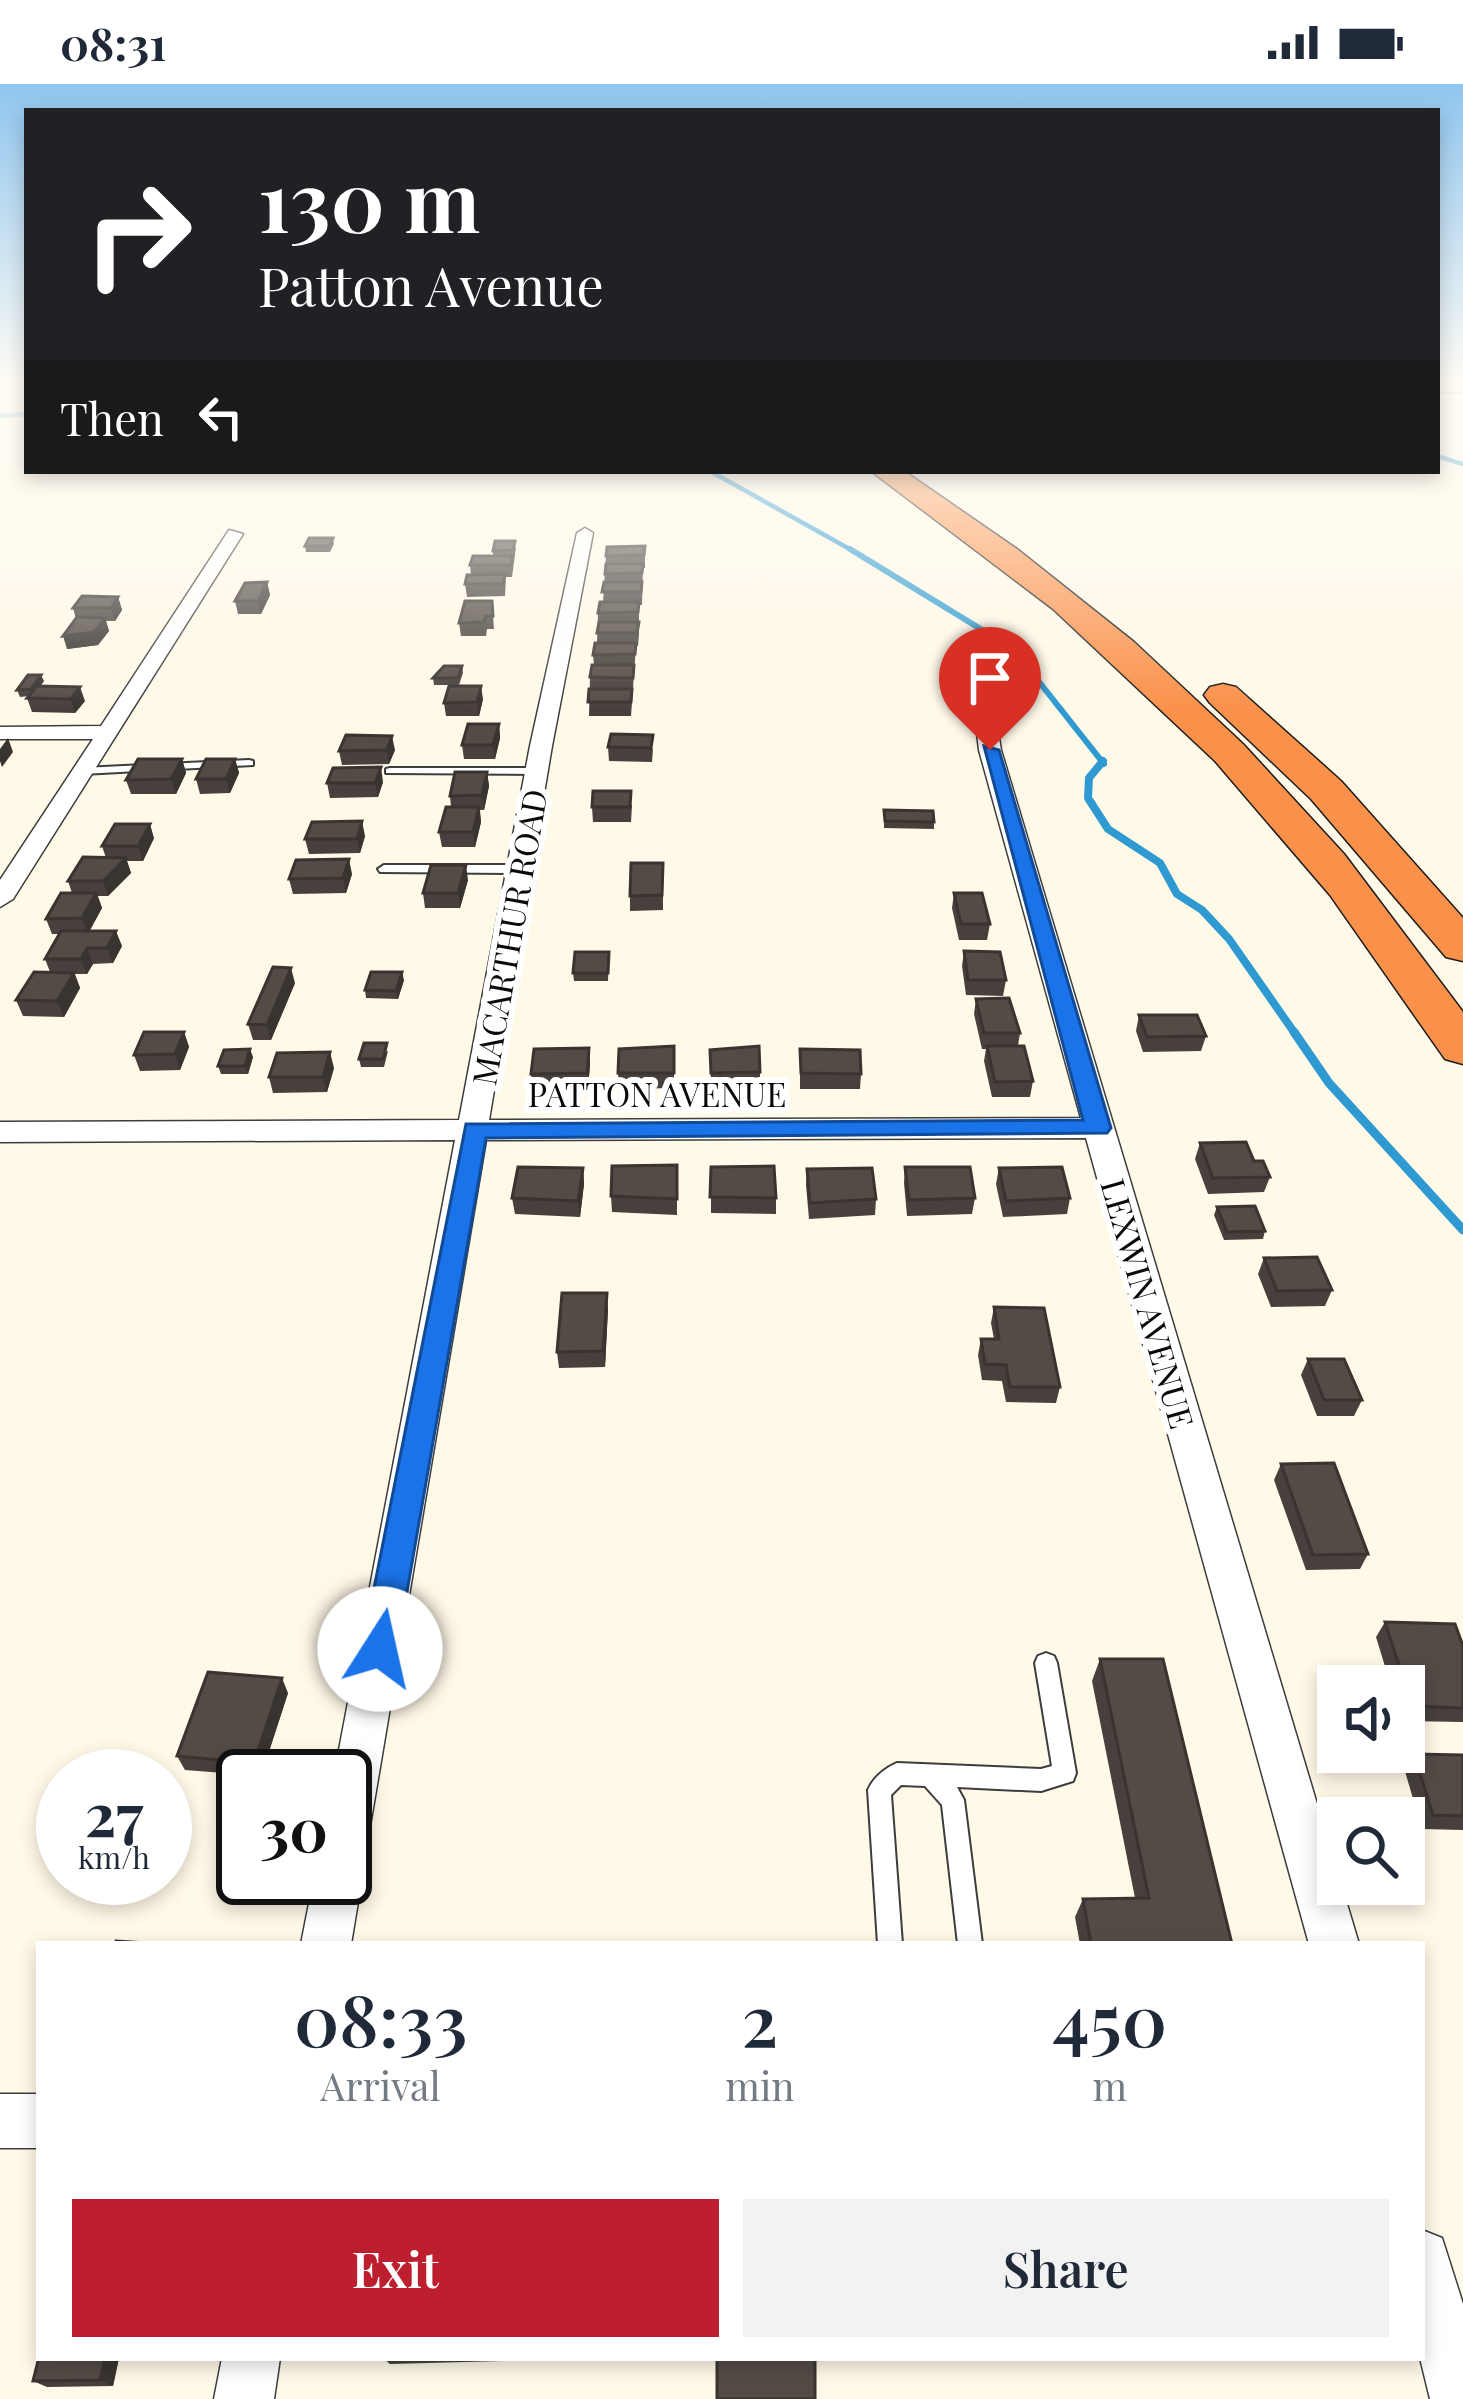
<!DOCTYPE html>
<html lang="en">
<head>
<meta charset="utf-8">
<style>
	body { margin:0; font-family:"Playfair Display",serif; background:#f2f2f3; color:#1f2937; height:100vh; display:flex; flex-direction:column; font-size:45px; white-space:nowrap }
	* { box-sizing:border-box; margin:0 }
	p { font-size:39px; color:#747a83 }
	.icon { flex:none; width:66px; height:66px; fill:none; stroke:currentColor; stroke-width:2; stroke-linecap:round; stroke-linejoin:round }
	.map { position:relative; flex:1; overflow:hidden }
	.details { position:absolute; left:36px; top:1857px; width:1389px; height:420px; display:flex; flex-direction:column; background:#fff; border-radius:0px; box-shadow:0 6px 18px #0003 }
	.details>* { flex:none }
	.top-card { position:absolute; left:24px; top:24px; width:1416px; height:366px; border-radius:0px; box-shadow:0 6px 18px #0003; background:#202124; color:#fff; overflow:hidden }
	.tools { position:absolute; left:1317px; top:1581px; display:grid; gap:24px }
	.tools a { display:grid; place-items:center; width:108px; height:108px; border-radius:0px; background:#fff; box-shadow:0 6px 18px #0003; font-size:60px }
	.speed { position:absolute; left:36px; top:1665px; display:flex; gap:24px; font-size:60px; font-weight:700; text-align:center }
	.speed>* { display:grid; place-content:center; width:156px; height:156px; border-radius:50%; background:#fff; box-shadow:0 6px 18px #0003; line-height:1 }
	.speed small { font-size:30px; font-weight:400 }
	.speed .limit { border:6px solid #111; border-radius:18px; background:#fff; color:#111 }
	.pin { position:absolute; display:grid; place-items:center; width:102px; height:102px; color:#fff; margin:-123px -51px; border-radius:50% 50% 50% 0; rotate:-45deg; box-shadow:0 0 12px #0007 }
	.pin .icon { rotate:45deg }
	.me { position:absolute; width:132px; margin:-66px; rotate:10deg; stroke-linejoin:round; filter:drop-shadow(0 0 9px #0008) }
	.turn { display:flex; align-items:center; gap:42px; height:252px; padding:0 36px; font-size:54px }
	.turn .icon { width:156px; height:156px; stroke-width:2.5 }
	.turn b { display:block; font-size:84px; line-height:102px }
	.then { display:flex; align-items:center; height:114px; padding:0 36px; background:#0003; gap:24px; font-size:45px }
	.eta { display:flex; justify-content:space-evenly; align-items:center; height:204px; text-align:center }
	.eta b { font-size:72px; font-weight:600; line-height:84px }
	.cta { display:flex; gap:24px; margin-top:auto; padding:24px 36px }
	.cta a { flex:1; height:138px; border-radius:0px; background:#be1f2f; color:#fff; font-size:48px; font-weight:600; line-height:138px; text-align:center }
	.cta a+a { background:#f2f2f3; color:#1f2937 }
	.status { display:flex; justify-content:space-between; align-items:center; height:84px; padding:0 60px; background:#fff; direction:ltr }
	.status svg { height:33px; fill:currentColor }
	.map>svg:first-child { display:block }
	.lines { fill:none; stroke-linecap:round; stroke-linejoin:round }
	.stream-far3 { stroke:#2f9ad1; stroke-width:4.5 }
	.stream-far2 { stroke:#2f9ad1; stroke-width:6 }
	.stream-far1 { stroke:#2f9ad1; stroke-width:8 }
	.stream { stroke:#2f9ad1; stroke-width:9 }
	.lane-casing { stroke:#3d3d3d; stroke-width:4 }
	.street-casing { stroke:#3d3d3d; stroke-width:3 }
	.highway-casing { stroke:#1b1b1b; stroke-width:3 }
	.lane { fill:#fff; fill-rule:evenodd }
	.street { fill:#fff; fill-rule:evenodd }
	.highway { fill:#fa914b; fill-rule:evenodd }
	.wall { fill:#47403c }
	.shaded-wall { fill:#3a3431 }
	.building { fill:#534b46; stroke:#3a3431; stroke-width:3 }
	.route { fill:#1a73e8; stroke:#114b97; stroke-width:3 }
	.labels { text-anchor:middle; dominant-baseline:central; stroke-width:12; stroke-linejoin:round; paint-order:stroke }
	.street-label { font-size:33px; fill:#0a0a0a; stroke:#fff }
</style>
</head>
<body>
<div class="status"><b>08:31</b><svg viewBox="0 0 49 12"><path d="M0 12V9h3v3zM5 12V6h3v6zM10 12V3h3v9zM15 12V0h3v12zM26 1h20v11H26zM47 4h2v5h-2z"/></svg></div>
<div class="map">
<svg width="1463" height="2315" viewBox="0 0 1463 2315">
	<rect width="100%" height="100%" fill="#fff9e8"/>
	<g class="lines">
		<path class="stream-far3" d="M0 332 27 330
			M1437 372 1463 380
			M710 387 855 468"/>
		<path class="stream-far2" d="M850 465 997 555 1040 599 1104 680"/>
		<path class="stream-far1" d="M1103 677 1089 694 1088 714 1108 745 1160 779 1177 810 1202 826 1229 855 1296 951"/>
		<path class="stream" d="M1294 948 1329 999 1463 1146"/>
		<defs>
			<path id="lane" d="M249 676 253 677V681L82 690 76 687 82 684Z
				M390 684H537L543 687 537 690 386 689V685Z
				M384 781H520L526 785 520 789 380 788 378 785Z
				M1046 1569 1054 1572 1057 1579 1076 1689 1073 1697 1041 1707 957 1703 964 1716 982 1860H958L942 1721 925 1702 901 1701 891 1711 902 1860H878L868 1706C873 1694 885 1684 897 1679L1041 1685 1052 1682 1035 1579 1038 1572Z"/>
			<path id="street" d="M1437 301H1463V308H1437Z
				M585 444 593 449 552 662 489 1036 1081 1034 979 666 968 574 985 570 1001 666 1359 1860H1309L1086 1054 486 1056 368 1754 361 1770 350 1775 362 1794 351 1860H301L314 1794H345V1692H334L455 1056 0 1058V1038L459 1036 530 662 577 449Z
				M229 446 243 450 13 815 0 823V796L93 655H0V643L101 642Z
				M0 2010H39V2064H0Z
				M1422 2146 1442 2154 1463 2220V2315H1430L1420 2274Z
				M222 2274H280L274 2315H214Z"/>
			<path id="highway" d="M871 387H904L1017 465 1134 558 1243 660 1344 770 1463 928V980L1445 975 1330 811 1215 677 1053 525Z
				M1223 600 1236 603 1341 697 1463 834V877L1446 873 1311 715 1210 619 1204 611 1210 603Z"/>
		</defs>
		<use href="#lane" class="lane-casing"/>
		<use href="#street" class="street-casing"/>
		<use href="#highway" class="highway-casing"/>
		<use href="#lane" class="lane"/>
		<use href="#street" class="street"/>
		<use href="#highway" class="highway"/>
	</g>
	<path class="wall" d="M333 454 334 460 330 468H306L305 462Z
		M645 462V484H643L642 521H639V551L638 562H636L631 632H589L590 593 594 581 593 571 597 559 598 529 603 518 606 472Z
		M516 463 512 493H506L505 512 467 513 465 500 471 491 470 481 493 472V467Z
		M267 498 270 511 261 530H238L235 517Z
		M118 513 122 526 115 537H106L109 547 98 561 67 565 76 535 73 524Z
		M492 517 494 545H487L486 552H461L459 539Z
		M462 582 463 589 459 601H434L433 594Z
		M44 597 40 602 85 617 75 629 32 628 27 614 29 612 20 613 17 606Z
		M483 615 479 632H446L444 619Z
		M499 640 500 654 495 675H464L462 661Z
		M611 650 653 665 652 678 609 677 608 663Z
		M395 666 389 680 342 681 339 667Z
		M182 675 186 689 176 710H131L126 696Z
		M235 675 239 689 230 709 200 710 196 695Z
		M487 688 489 702 484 726H480L481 738 475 763H442L439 748 451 723 450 712Z
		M383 698 378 713 330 714 327 699Z
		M632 721 631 738H593L592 723Z
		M884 726 934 738V745L884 744Z
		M365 752 360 769 309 770 305 755Z
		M154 754 143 777H127L131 789 108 812H98L102 824 89 847 122 862 113 879 93 880 87 890H75L80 904 64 933 23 932 16 916 50 888 45 875 59 850H52L46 835 72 809 68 797 106 774 102 762Z
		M663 779V826L630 827V812Z
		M352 790 346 809 293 810 289 795Z
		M468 796 460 824H425L423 809Z
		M954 809 990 840 987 856H959L952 824Z
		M964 867 1006 896 1003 912 966 911 962 882Z
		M609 868 608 897H574L573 889Z
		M404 896 398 915 366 914 365 906Z
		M295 899 271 956H253L248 940Z
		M976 915 1020 949 1018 962 1033 997 1030 1013H992L984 977 986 965H982L974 930Z
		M1139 931 1206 952 1201 967 1143 968 1136 947Z
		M184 948 189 963 180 986 140 987 134 971Z
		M674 962V1004L619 1005 618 989Z
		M589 964 590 980 588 1005 533 1006 531 990Z
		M800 965 861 990 860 1005H800Z
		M710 966 760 988V1004L711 1005Z
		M388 967 384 983H361L359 975Z
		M253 973 248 990H221L218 982Z
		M334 984 327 1008 273 1009 269 993Z
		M1200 1059 1254 1077 1270 1093 1264 1108 1208 1110 1195 1075Z
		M677 1081V1131L612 1128 611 1112Z
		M711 1083 776 1114V1130L711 1129Z
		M905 1083 975 1114 972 1130 907 1132 904 1099Z
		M583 1084 584 1100 580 1133 515 1130 512 1114Z
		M999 1084 1070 1114 1067 1130 1003 1133 996 1100Z
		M807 1085 876 1115 875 1131 809 1135 806 1101Z
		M1217 1123 1265 1147 1263 1155 1224 1156 1214 1131Z
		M1264 1174 1332 1206 1325 1222 1271 1223 1258 1190Z
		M994 1223 1060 1303 1056 1319 1006 1318 1002 1297 982 1296 978 1271 981 1255H994L991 1239Z
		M608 1225 605 1283 559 1284 557 1268Z
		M1308 1275 1362 1316 1354 1332H1317L1301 1291Z
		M1281 1380 1368 1470 1360 1485 1306 1486 1274 1396Z
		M1385 1538 1463 1562V1638L1404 1637V1602H1391L1376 1553Z
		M1100 1575 1232 1860H1080L1075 1833 1083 1815 1135 1814 1092 1597Z
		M288 1609 261 1692 185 1686 177 1672Z
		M1414 1670 1463 1671V1746L1422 1745 1404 1684Z
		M119 2274 113 2302 47 2303 33 2297Z
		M383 2274H502V2277L390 2280Z"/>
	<path class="shaded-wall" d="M267 498 270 511 261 530 258 517Z
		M118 513 122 526 115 537 111 524Z
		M105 534 109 547 98 561 67 565 63 552Z
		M41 591 44 597 33 612 31 605Z
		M481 602 483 615 479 632 477 618Z
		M80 603 85 617 75 629 71 615Z
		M499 640 500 654 495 675 493 661Z
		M392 652 395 666 389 680 387 666Z
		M8 654 13 668 2 683 0 677V665Z
		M182 675 186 689 176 710 171 695Z
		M235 675 239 689 230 709 226 695Z
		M381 683 383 698 378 713 375 699Z
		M487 688 489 702 484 726 482 711Z
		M479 723 481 738 475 763 473 748Z
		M362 737 365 752 360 769 357 755Z
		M150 740 154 754 143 777 138 762Z
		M126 774 131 789 108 812 103 797Z
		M349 775 352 790 346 809 343 794Z
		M466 781 468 796 460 824 458 809Z
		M96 809 102 824 88 850 82 834Z
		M116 847 122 862 113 879 107 864Z
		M87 864 93 880 87 890 81 875Z
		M291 884 295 899 271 956 267 941Z
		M402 888 404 896 398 915 396 907Z
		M74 889 80 904 64 933 57 917Z
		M184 948 189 963 180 986 175 970Z
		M589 964 590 980 588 1005 587 989Z
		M250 965 253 973 248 990 245 982Z
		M330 968 334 984 327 1008 323 993Z
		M583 1084 584 1100 580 1133 578 1117Z
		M607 1209 608 1225 605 1283 603 1267Z
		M282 1594 288 1609 261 1692 254 1679Z
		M105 2274H119L113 2302 100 2296Z"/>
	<path class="building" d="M309 454H333L329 462H305Z
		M495 457H515L513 466 493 467Z
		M645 462 644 471 606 472 607 463Z
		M473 472H513L511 481H470Z
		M606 480H643L642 489 605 490Z
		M505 490 503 500H465L467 491Z
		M267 498 258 517H235L245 499Z
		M604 498H642L641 508H602Z
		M82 512 118 513 111 524H73Z
		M465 517H492L493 532H486L484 538 459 539Z
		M600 518H639L638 528 598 529Z
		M77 533 105 534 94 548 63 552Z
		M599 538H639L637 549H597Z
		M595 559H636L635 570 593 571Z
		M592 581H634L633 594 590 593Z
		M444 582H462L458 594H433Z
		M28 591H41L31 605 17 606Z
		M37 602 80 603 71 615 27 614Z
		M449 602H481L477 618 444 619Z
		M589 605H632L631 618H588Z
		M468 640H499L493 661H462Z
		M611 650 653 651 651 664 608 663Z
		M346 651 392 652 387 666 339 667Z
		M138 675H182L171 695 126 696Z
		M206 675H235L226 695H196Z
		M381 683 375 699H327L333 684Z
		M455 688H487L482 711 450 712Z
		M593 707H631L630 723H592Z
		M446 723H479L473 748H439Z
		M884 726 933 727 934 738 885 737Z
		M362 737 357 755H305L312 738Z
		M115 740H150L138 762H102Z
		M83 773 126 774 103 797H68Z
		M349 775 343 794 289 795 296 776Z
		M631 779H663L662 811 630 812Z
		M431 781H466L458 809H423Z
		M61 809H96L82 834 46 835Z
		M954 809H982L990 840H961Z
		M61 847H116L107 864H87L81 875H45Z
		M964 867 1000 868 1006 896H968Z
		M575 868H609L608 889H573Z
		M273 883 291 884 267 941 248 940Z
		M34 888 74 889 57 917 16 916Z
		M371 888H402L396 907 365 906Z
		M1009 914 1020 949H984L976 915Z
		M1139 931H1197L1206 952 1147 953Z
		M144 948H184L175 970 134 971Z
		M364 959H387L383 975H359Z
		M674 962V989H618L619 965Z
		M759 962 760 988 711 989 710 966Z
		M987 962H1024L1033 997 995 998Z
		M589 964 587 989 531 990 534 965Z
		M250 965 245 982H218L224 966Z
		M800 965 860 966 861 990 801 989Z
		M330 968 323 993H269L277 969Z
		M1246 1058 1254 1077H1263L1270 1093 1213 1094 1200 1059Z
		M677 1081V1115L611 1112 612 1082Z
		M774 1082 776 1114 710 1113 711 1083Z
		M518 1083 583 1084 578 1117 512 1114Z
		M905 1083H970L975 1114 909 1116Z
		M1062 1083 1070 1114 1006 1117 999 1084Z
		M872 1084 876 1115 810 1119 807 1085Z
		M1255 1122 1265 1147 1227 1148 1217 1123Z
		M1317 1173 1332 1206 1277 1207 1264 1174Z
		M562 1209H607L603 1267 557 1268Z
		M994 1223 1044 1224 1060 1303H1010L1006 1281 985 1280 981 1255H999Z
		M1308 1275H1344L1362 1316H1324Z
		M1334 1379 1368 1470 1313 1471 1281 1380Z
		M1385 1538 1455 1540 1463 1562V1624L1412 1622Z
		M1100 1575H1163L1232 1860H1091L1083 1815 1149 1814Z
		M208 1588 282 1594 254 1679 177 1672Z
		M1414 1670 1463 1671V1732L1433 1731Z
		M116 1857 162 1860H115Z
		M39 2273V2274H105L100 2296 33 2297Z
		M717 2274H815V2315H717Z"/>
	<linearGradient id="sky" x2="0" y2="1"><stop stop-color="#8fc5ee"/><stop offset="0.48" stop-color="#fffcf5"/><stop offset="1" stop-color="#fffcf5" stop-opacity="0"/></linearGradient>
	<rect width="1463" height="625" fill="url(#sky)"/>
	<path class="route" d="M984 662 999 666 1111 1044 1107 1049 486 1054 397 1565 392 1576 380 1581 367 1576 362 1565 466 1040 1083 1036Z"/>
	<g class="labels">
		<g class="street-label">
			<text transform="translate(508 853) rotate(-80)">MACARTHUR ROAD</text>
			<text x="657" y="1009">PATTON AVENUE</text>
			<text transform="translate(1149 1219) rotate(74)">LEXWIN AVENUE</text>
		</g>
	</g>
</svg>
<div class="tools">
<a><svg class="icon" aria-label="sound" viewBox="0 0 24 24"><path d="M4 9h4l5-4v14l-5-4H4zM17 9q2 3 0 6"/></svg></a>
<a><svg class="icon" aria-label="search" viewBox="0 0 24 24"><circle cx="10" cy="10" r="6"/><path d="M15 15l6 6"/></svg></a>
</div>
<div class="speed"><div>27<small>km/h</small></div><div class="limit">30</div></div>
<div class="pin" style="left:990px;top:666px;background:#d93025"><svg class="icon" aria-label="arrive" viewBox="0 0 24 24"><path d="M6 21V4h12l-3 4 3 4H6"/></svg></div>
<svg class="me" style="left:380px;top:1565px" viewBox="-20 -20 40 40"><circle r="19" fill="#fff"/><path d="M0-13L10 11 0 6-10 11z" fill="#1a73e8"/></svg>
<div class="top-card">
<div class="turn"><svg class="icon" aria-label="right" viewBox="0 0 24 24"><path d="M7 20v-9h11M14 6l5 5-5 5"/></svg><div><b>130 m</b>Patton Avenue</div></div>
<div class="then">Then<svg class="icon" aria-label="left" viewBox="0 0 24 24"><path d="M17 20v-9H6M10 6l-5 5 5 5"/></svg></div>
</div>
<section class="details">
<div class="eta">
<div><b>08:33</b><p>Arrival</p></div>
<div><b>2</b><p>min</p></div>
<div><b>450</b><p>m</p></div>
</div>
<div class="cta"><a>Exit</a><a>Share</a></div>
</section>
</div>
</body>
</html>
